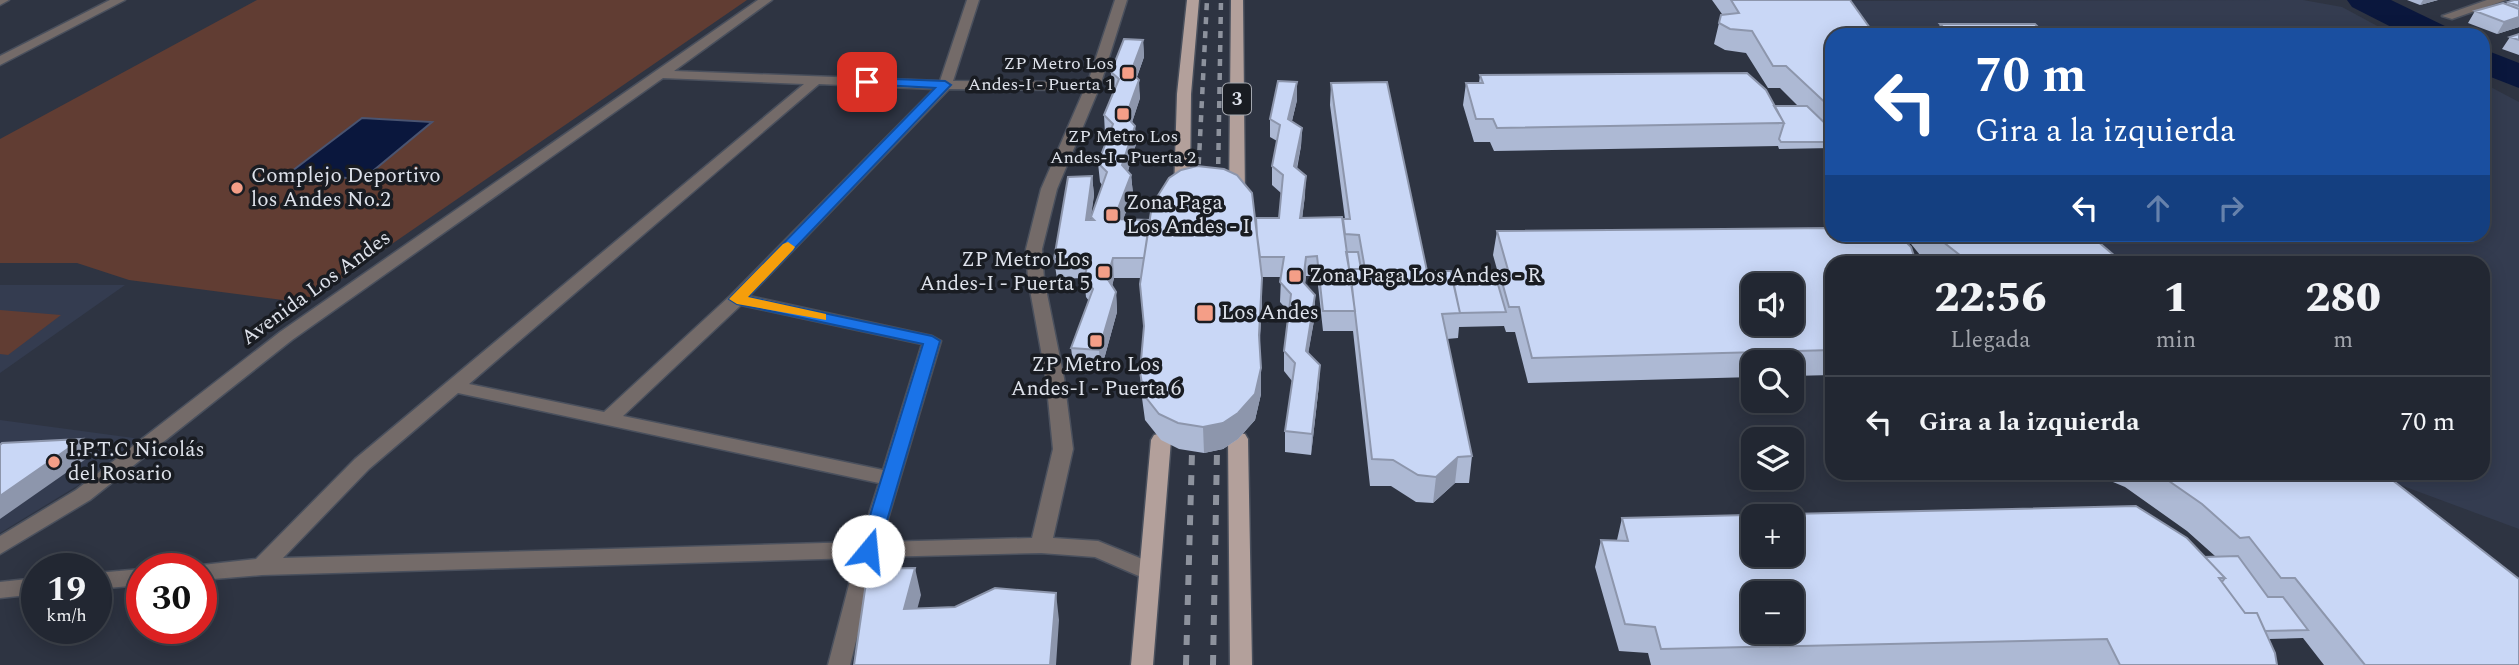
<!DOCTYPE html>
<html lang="es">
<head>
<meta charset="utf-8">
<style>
	body { margin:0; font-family:Spectral,serif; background:#2a2f3a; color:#f1f3f6; height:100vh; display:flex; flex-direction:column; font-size:26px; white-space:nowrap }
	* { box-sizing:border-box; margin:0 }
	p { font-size:23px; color:#a2a5ac }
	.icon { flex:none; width:38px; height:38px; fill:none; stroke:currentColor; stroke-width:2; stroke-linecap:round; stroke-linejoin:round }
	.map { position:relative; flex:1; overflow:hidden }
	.side { position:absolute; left:1825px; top:256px; width:665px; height:224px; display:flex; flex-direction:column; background:#222732; border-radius:21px; box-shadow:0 4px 18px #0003,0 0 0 2px #3f444d }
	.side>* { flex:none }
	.hud { position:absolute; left:1825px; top:28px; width:665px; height:214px; border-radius:21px; box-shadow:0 4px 18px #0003,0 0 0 2px #3f444d; background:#1a4fa0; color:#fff; overflow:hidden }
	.controls { position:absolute; left:1741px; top:273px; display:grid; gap:14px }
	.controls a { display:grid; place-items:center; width:63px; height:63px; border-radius:14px; background:#222732; box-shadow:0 4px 18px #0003,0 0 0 2px #3f444d; font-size:35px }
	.speed { position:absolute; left:21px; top:553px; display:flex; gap:14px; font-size:35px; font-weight:700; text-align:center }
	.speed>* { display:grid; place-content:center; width:91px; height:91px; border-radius:50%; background:#222732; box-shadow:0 4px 18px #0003,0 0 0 2px #3f444d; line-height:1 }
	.speed small { font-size:18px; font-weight:400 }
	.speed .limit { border:10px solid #d22; background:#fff; color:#111 }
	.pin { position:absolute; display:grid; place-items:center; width:60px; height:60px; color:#fff; margin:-30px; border-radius:14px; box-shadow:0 4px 10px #0006 }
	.me { position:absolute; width:77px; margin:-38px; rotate:17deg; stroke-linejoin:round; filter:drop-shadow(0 0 5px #0008) }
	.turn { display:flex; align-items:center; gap:24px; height:147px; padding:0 35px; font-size:32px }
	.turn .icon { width:91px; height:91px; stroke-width:2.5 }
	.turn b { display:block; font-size:49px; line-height:60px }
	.lanes { display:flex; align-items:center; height:66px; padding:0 35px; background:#0003; justify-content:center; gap:35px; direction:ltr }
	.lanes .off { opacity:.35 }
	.eta { display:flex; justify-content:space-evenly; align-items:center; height:119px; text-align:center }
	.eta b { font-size:42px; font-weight:800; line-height:49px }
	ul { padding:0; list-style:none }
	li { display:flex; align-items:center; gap:21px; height:91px; padding:0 35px; border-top:2px solid #3f444d }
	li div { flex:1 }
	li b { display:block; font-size:26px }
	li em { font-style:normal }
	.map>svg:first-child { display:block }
	.built { fill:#343c50 }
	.green { fill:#613d33 }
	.water { fill:#0a173d; stroke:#4a5471; stroke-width:2 }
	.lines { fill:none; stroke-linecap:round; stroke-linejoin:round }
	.river { fill:#0a173d; fill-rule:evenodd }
	.minor-casing { stroke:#4a505d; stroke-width:3 }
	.major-casing { stroke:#4a505d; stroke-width:3 }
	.minor { fill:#746b69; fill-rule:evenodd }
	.major { fill:#b3a09b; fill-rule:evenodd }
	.rail-far2 { stroke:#8d929d; stroke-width:4.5; stroke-dasharray:7 7; stroke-linecap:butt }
	.rail-far1 { stroke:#8d929d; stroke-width:5; stroke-dasharray:9 9; stroke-linecap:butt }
	.rail { stroke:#8d929d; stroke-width:6; stroke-dasharray:10 10; stroke-linecap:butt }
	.wall { fill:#adb9d4 }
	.shaded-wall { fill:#8d96ac }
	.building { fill:#c9d7f6; stroke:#8d96ac; stroke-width:2; fill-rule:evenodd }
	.route { fill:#1a73e8; stroke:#114b97; stroke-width:2 }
	.slow { fill:#f59e0b }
	.poi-dot { fill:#f49e87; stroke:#191c22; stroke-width:2.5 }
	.labels { text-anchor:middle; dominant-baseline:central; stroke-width:7; stroke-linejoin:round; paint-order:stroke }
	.far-poi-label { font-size:18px; fill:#dee2eb; stroke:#191c22; text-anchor:end }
	.shield { fill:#191c22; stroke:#a3a7af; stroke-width:2 }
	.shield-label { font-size:19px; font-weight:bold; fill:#dee2eb }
	.poi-label { font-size:21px; fill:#dee2eb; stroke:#191c22; text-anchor:start }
	.street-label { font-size:21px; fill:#dee2eb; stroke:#191c22 }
</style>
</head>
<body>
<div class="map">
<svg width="2519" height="665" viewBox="0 0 2519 665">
	<rect width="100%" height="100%" fill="#2e3442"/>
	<path class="built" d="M2303 0 2342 7 2394 35H1877L1843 1Z
		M2483 83 2519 102V529L2368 473 2483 472V262H2116L2085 235 2483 234Z
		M0 285H125L0 373Z
		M0 420 141 439 77 486 0 533Z"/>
	<path class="green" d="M257 0H747L306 303 129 280 77 263H0V139Z
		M0 310 61 315 8 355 0 354Z"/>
	<path class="water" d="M362 118 432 122 362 180 292 171Z"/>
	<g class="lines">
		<path class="river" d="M2347 0H2391L2447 27 2452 35H2407L2352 7Z
			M2483 49 2519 63V88L2483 74Z"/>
		<defs>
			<path id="minor" d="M0 0H9L0 5Z
				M110 0H125L0 65V56Z
				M758 0H772L674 71 940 81 967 0H979L953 81 1088 82 1115 0H1127L1100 86 1057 189 1042 249 1044 279 1064 378 1073 449 1053 538 1098 541 1157 565 1160 571 1157 577 1149 579 1141 577 1095 557 1041 553 877 557 850 665H828L856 558 262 575 201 580V569H192L193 566 256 559 355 459 804 84 663 78 292 340 90 500 0 554V536L76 490 280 332ZM819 84 934 89 731 295 604 412 469 384ZM949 89 1084 90 1041 189 1026 249 1028 279 1046 378 1053 449 1032 538 881 542 941 341 932 336 749 296ZM741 305 922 344 883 470 623 416ZM458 393 879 483 860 542 283 558 369 469Z
				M2487 0H2506L2452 19 2442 16Z
				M142 569V585L96 589V573Z
				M37 578V594L0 598V582Z"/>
			<path id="major" d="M1187 0H1199L1191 94 1190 192 1182 197 1174 192 1177 94Z
				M1231 0H1243L1245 199 1237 204 1229 199Z
				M1161 433 1168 435 1171 440 1153 665H1131L1151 440 1154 435Z
				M1238 433 1245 434 1248 439 1252 665H1230L1228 439 1231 434Z"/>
		</defs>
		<use href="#minor" class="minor-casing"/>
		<use href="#major" class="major-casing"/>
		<use href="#minor" class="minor"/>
		<use href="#major" class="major"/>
		<path class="rail-far2" d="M1198 178 1207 0
			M1218 178 1221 0"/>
		<path class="rail-far1" d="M1198 185V176
			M1218 187V176"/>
		<path class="rail" d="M1186 665 1192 452
			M1213 665 1217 450"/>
	</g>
	<path class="wall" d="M1712 0H1850L1832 35V148L1779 149 1778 146 1494 151 1490 142H1474L1463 105 1466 83H1479L1480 75 1774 106H1798L1780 88H1768L1746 53 1725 50 1714 44 1719 23 1722 14Z
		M2407 0H2438L2420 5Z
		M2519 0V27L2497 34 2468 23 2475 11 2506 4 2508 2Z
		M1940 24 2046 35H1937Z
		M2519 34V55L2502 49 2510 37Z
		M1143 40 1144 57 1137 77 1140 98 1132 122 1135 126 1136 144 1128 171 1131 175 1133 194 1123 219 1256 227 1279 218 1281 193 1272 185V166L1277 141 1270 137V119L1297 82V100L1292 121 1302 128 1301 146 1297 169 1305 195 1302 218 1343 224 1345 219 1330 105 1331 83 1427 271 1453 282 1497 281 1498 273 1493 255 1497 231 1832 262V375L1792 376V362H1754V377L1528 383 1515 332H1506L1504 326 1459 327 1458 338 1447 339 1472 456 1469 483H1455L1433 503 1416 502 1391 486H1370L1353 331H1323L1317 276H1306L1305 284 1315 315 1308 353 1319 385 1311 455 1285 452V431L1292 381 1284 371V351L1289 312 1280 302 1281 277H1262V303L1259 348 1261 394 1255 420 1238 439 1223 449 1204 453 1179 449 1161 440 1145 420 1142 398 1140 372 1144 330 1140 284 1141 278H1114L1112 286 1116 292 1117 312 1101 370 1074 369 1071 348 1089 301 1086 297 1084 278 1057 279 1054 259 1092 176 1094 195 1090 220H1092L1091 217 1102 185 1100 182 1098 163 1108 136 1105 134 1104 115 1114 91 1112 90 1111 72Z
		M1903 234H2089L2122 262H1929L1920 255Z
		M2089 472H2382L2519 665H2324L2303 638 2268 639 2277 665H1651L1648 653 1619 651 1595 567 1601 540H1617L1622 518 2205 557 2215 556 2187 531 2125 487Z"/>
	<path class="shaded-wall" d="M2423 0H2438L2420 5Z
		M2519 17V27L2497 34 2504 22Z
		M1143 40 1144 57 1132 90 1131 72Z
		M1139 80 1140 98 1128 135 1126 116Z
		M1297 82V100L1288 137V119Z
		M1135 126 1136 144 1124 184 1122 165Z
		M1302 128 1301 146 1293 185 1294 166Z
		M1131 175 1133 194 1116 238 1114 219Z
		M1092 176 1094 195 1088 240 1086 220Z
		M1306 176 1305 195 1300 237V218Z
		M1306 257V276L1303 302V282Z
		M1113 258 1114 278 1109 298 1107 278Z
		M1262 278V303L1259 360V335Z
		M1116 292 1117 312 1101 370 1099 350Z
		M1315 295V315L1305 372 1306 351Z
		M1320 365 1319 385 1311 455 1312 434Z
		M1261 368V394L1255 420 1238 439 1223 449 1204 453 1203 427Z
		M82 439 93 454 0 519V496Z
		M1458 457 1455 483 1433 503 1436 477Z
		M915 568 921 595 910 636 904 609Z
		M1056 593 1059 620 1056 665H1050Z"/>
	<path class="building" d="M1731 0H1850L1875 35H1832V109L1786 66H1773L1752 31 1730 29 1719 23 1721 15 1739 13Z
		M2514 0H2519V6L2508 2Z
		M2503 3 2519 9V17L2504 22 2475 11Z
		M1940 24H2035L2046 35H1951Z
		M2113 32 2162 35H2115Z
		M2519 34V40L2510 37Z
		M1124 39 1143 40 1131 72 1139 80 1126 116 1135 126 1122 165 1131 175 1114 219 1150 220 1144 258H1113L1107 278 1116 292 1099 350 1071 348 1093 289 1084 277 1090 259H1054L1068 177 1092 176 1086 220H1094L1091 217 1107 172 1098 163 1113 124 1104 115 1119 79 1111 72Z
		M1747 73 1766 90 1784 123 1497 128 1493 119H1476L1466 83H1483L1480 75Z
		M1278 81 1297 82 1288 119 1302 128 1294 166 1306 176 1300 218 1342 217 1355 311H1323L1317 256 1306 257 1303 282 1315 295 1306 351 1320 365 1312 434 1285 431 1295 363 1284 351 1291 294 1280 282 1284 257H1260L1257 235 1256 218H1279L1283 175 1272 166 1280 125 1270 119Z
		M1387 82 1427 271H1451L1460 313 1442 314 1472 456 1458 457 1436 477 1418 475 1393 460 1372 459 1350 269H1365L1359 235 1345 234 1343 219H1350L1331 83Z
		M1774 106H1807L1832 130V142H1781L1779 139 1784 123Z
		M1197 166 1224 169 1237 175 1252 193 1262 278 1259 335 1261 368 1255 394 1238 413 1223 423 1203 427 1178 423 1159 414 1144 395 1140 372 1144 326 1140 284 1152 205 1169 178 1181 170Z
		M1832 228V234H1898L1911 247 1916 262H1832V350L1532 358 1519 307H1509L1499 271 1508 270 1497 231ZM1754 285H1792V324H1754Z
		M1933 234H2089L2122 262H1966L1961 256Z
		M1346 252H1358L1361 269H1350V274Z
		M1497 281 1506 312 1460 313 1453 282Z
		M82 439 0 496V445L2 443Z
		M2156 472H2382L2519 579V665H2365L2295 578H2281L2249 537 2240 538 2202 504Z
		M2136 506 2187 538 2225 578H2219L2245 613H2257L2275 653 2277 665H2120L2107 639 1661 649 1655 627 1625 624 1601 540 1628 541 1622 518ZM1754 516H1792V555H1754ZM1754 593H1792V632H1754Z
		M2238 556 2268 597H2283L2308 630 2265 631 2257 613H2245L2222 582 2225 578 2205 557Z
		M915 568 904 609 955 607 995 588 1056 593 1050 665H854L868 569Z"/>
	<path class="route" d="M867 78 945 81 951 85 748 297 932 336 940 341 878 551 868 558 859 551 923 344 737 304 729 299 935 88 863 84V79Z"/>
	<path class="slow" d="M788 242 795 247 793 250 748 297 826 314V320L737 304 729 299 783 244Z"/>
	<g class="poi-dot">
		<rect x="1121" y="66" width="14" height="14" rx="3.5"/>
		<rect x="1116" y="107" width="14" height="14" rx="3.5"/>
		<circle cx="237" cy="188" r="7"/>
		<rect x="1105" y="208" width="14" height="14" rx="3.5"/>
		<rect x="1097" y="265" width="14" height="14" rx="3.5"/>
		<rect x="1288" y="269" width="14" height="14" rx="3.5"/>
		<rect x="1196" y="304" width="18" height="18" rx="3.5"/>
		<rect x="1089" y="334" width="14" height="14" rx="3.5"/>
		<circle cx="54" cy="462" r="7"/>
	</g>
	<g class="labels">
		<g class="far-poi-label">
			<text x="1114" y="63">ZP Metro Los<tspan x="1114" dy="21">Andes-I - Puerta 1</tspan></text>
			<text x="1123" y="136" text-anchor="middle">ZP Metro Los<tspan x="1123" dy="21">Andes-I - Puerta 2</tspan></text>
		</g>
		<rect class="shield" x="1223" y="83.5" width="28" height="31" rx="5"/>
		<g class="shield-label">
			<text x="1237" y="99">3</text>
		</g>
		<g class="poi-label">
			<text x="251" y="176">Complejo Deportivo<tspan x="251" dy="24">los Andes No.2</tspan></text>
			<text x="1126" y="203">Zona Paga<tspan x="1126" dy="24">Los Andes - I</tspan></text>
			<text x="1090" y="260" text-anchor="end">ZP Metro Los<tspan x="1090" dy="24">Andes-I - Puerta 5</tspan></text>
			<text x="1309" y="276">Zona Paga Los Andes - R</text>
			<text x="1221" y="313">Los Andes</text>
			<text x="1096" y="365" text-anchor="middle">ZP Metro Los<tspan x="1096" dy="24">Andes-I - Puerta 6</tspan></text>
			<text x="68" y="450">I.P.T.C Nicolás<tspan x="68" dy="24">del Rosario</tspan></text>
		</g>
		<g class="street-label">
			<text transform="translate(316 288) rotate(-36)">Avenida Los Andes</text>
		</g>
	</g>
</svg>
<div class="controls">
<a><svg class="icon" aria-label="sound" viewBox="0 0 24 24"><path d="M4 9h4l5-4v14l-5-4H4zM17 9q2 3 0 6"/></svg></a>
<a><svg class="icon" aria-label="search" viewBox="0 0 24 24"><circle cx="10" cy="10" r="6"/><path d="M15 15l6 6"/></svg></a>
<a><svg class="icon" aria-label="layers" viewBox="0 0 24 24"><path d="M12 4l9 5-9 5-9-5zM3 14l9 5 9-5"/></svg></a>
<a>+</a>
<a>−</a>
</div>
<div class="speed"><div>19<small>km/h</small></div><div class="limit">30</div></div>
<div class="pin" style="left:867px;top:82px;background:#d93025"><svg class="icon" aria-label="arrive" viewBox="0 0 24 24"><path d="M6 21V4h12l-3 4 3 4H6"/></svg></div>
<svg class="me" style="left:868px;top:551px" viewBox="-20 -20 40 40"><circle r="19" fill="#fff"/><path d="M0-13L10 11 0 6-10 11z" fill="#1a73e8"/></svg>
<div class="hud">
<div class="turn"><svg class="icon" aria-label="left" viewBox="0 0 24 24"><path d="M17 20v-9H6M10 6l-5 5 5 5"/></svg><div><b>70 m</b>Gira a la izquierda</div></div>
<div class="lanes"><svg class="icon" aria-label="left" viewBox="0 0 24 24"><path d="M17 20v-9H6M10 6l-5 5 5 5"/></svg><svg class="icon off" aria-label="ahead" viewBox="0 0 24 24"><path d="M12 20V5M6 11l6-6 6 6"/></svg><svg class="icon off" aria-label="right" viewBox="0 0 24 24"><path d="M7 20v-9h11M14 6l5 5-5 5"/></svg></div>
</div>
<section class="side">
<div class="eta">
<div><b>22:56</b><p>Llegada</p></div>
<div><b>1</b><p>min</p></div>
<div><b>280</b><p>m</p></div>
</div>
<ul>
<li><svg class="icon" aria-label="left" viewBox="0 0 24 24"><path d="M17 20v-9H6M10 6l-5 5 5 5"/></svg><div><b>Gira a la izquierda</b></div><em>70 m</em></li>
</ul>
</section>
</div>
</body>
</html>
